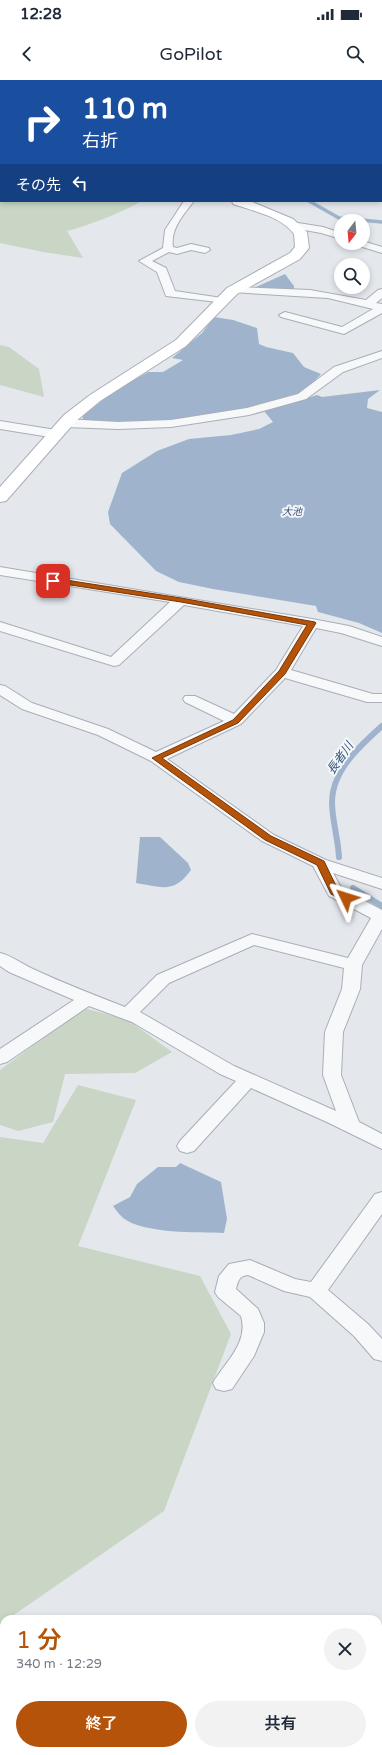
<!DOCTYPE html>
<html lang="ja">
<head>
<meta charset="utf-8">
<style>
	body { margin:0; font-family:"Varela Round","Noto Sans JP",sans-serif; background:#f2f2f3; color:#1f2937; height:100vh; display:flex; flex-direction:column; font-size:15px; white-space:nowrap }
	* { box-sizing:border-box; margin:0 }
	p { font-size:13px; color:#747a83 }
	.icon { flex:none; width:22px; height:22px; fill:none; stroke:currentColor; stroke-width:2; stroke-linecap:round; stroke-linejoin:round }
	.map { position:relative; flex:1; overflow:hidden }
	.side { position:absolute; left:0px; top:1535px; width:382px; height:140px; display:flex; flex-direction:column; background:#fff; border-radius:12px 12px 0 0; box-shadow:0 2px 6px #0003 }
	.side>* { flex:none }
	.banner { position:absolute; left:0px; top:0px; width:382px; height:122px; box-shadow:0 2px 6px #0003; background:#1a4fa0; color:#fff; overflow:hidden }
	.needle { width:26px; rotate:196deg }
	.tools { position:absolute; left:334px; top:134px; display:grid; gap:8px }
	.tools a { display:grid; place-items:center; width:36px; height:36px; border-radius:50%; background:#fff; box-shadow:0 2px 6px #0003; font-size:20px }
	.pin { position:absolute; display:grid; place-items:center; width:34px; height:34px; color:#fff; margin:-17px; border-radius:8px; box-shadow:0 2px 6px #0006 }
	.me { position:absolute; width:44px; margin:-22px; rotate:311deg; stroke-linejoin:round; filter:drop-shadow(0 0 3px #0008) }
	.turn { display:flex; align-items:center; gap:14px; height:84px; padding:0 16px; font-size:18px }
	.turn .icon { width:52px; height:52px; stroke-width:2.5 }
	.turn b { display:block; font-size:28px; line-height:34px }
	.then { display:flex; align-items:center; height:38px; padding:0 16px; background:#0003; gap:8px; font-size:15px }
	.round { display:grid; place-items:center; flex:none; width:42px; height:42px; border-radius:21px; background:#f2f2f3 }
	.headline { display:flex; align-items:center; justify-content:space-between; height:68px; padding:0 16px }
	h1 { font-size:24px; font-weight:600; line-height:30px; color:#b45309 }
	.button { display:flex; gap:8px; margin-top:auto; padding:8px 16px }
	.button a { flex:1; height:46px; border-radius:24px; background:#b45309; color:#fff; font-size:16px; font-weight:600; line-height:46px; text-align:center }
	.button a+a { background:#f2f2f3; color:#1f2937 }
	.status { display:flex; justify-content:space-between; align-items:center; height:28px; padding:0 20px; background:#fff; direction:ltr }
	.status svg { height:11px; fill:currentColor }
	header { display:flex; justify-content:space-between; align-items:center; height:52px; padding:0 16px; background:#fff; font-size:18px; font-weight:600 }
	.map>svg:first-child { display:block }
	.green { fill:#c9d6c5 }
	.water { fill:#9fb4cc }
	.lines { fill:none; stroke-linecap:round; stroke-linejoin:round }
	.stream-far1 { stroke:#9fb4cc; stroke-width:3.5 }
	.stream { stroke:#9fb4cc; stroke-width:6 }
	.street-casing { stroke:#a9aeb7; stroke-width:2 }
	.secondary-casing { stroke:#a9aeb7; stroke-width:2 }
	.street { fill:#f7f8fa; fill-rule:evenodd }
	.secondary { fill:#fff; fill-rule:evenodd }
	.route { fill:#b45309; stroke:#753606 }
	.labels { text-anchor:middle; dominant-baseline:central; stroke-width:4; stroke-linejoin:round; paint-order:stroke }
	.far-water-label { font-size:10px; font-style:italic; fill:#34527a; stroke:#f4f6f9 }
	.water-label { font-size:12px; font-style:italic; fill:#34527a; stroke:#f4f6f9 }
</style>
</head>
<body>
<div class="status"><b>12:28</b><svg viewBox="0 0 49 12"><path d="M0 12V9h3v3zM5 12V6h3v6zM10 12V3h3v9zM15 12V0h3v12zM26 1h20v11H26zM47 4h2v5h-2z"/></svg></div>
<header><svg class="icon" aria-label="back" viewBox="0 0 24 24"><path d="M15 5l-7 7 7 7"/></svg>GoPilot<svg class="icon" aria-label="search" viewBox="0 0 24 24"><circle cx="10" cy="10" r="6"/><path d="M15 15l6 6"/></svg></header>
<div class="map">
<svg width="382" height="1675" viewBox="0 0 382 1675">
	<rect width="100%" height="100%" fill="#e4e7ec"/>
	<path class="green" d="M0 0 58 1H1V121H142C118 134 93 144 67 151L83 178 43 172 0 163Z
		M0 265 9 267 39 289 44 317 0 305Z
		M84 928 128 940 172 972 135 993 65 994 53 1042 18 1051 0 1045V990Z
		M78 1005 136 1020 78 1166 200 1196 231 1254 164 1431 8 1539H4V1542L0 1545V1057L43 1063Z"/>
	<path class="water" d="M285 194 294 206V210L256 207Z
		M214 237 233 240 257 248 259 264 266 267 293 273 304 287 321 294 302 314 267 325 220 334 161 342 82 343 83 336 114 311 148 292H163L183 280 172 278 202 253Z
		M380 310 368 319 367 328 382 332V553L359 543 318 532 316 526 213 509 179 502 156 491 110 444 108 432 122 393 157 371 189 359 231 355 259 349 273 342 264 331 317 315 322 317Z
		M140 757H160L188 783 191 790C174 814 162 807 136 803Z
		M180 1083 221 1102 227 1139 224 1153C198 1152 144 1154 123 1138 120 1135 116 1130 113 1126L130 1117 137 1104 158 1087H176Z"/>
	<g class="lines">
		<path class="stream-far1" d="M88 1 90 0
			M309 121 339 138 382 142"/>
		<path class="stream" d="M339 777C338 758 332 740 332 722 332 690 361 665 382 646
			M353 808 382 826"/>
		<defs>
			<path id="street" d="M219 0H228V1H219Z
				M381 99H382V106H381Z
				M184 121H194C184 134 170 149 173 167L177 168 191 164 209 168 210 170 205 173 191 170 177 174 169 172 152 181 166 188 175 211 222 218 226 219 227 221 226 223 166 216 157 192 139 181 163 168 165 150Z
				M292 142 323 147 341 153V159L321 153 288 147 287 145Z
				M363 161 382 167V173L356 165 355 163H363Z
				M235 207 310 210 366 220 378 210 382 209V218L376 223 382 224V233L344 254 281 237 279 235 285 232 342 247 373 229 328 218 231 212 230 210Z
				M382 271V278L343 292 306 319 249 335 171 347 118 349 65 347 59 343 65 339 118 342 171 340 247 328 298 314 334 287Z
				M0 341 56 350 62 354 56 358 0 349Z
				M0 487 312 539 349 546 382 557V566L341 553 316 548 291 590 373 614H382V622H367L285 598 241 644 167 679 274 755 326 780 382 798V809L333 793 342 809 382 830V849L362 885 360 909 343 952 341 995 359 1042 382 1054V1069L329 1043 251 1008 194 1071 187 1073 180 1071 177 1066 180 1061 236 1001 220 994 132 942 89 926 7 982 0 984V969L74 920 9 892 0 886V873C12 876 22 884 33 889 63 903 94 915 125 927L157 895 252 854 348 878 371 838 329 816 313 786 262 761 151 681 98 655 22 629 0 615V605L5 606 32 623 108 649 156 672 224 641 185 622 183 619 185 616H195L234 634 276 590 303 546 184 525 119 585 114 586 0 551V542L111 577 170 522 0 495ZM254 865 344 888 342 909 325 952 323 995 336 1031 234 986 140 932 169 903Z
				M382 1112V1134L328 1210 368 1244 382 1259V1281L374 1279 354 1256 310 1217 284 1211 248 1195C239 1196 238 1201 236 1209L258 1229 264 1243V1252L254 1276 232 1309 224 1311 216 1309 213 1303C225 1282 249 1263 241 1236L218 1217 215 1212 219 1196 229 1184 250 1180 295 1199 311 1202 375 1114Z"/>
			<path id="secondary" d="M21 0H33V1H21Z
				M232 121H250L293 139 307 152 309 168 300 179 237 214 186 266 100 321 76 341 6 421 0 422V407L64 335 90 315 176 260 227 208 290 173 295 167 294 154C281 136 253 131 233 124Z"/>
		</defs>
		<use href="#street" class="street-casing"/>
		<use href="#secondary" class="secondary-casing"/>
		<use href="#street" class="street"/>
		<use href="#secondary" class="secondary"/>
	</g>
	<path class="route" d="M53 498 181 518 315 542 316 543 285 594 238 643 162 678 271 756 324 781 338 810 349 816V820H343L331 814 317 785 265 760 152 678 233 640 279 591 307 545 181 522 51 502V499Z"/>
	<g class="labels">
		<g class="far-water-label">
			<text x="292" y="432">大池</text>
		</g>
		<g class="water-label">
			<text transform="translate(340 678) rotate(-55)">長者川</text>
		</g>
	</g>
</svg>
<div class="tools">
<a><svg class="needle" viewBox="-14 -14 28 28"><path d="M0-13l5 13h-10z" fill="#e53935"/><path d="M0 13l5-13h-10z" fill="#747a83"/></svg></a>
<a><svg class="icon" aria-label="search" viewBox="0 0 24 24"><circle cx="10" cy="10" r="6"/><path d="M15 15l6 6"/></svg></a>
</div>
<div class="pin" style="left:53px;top:501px;background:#d93025"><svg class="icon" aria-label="arrive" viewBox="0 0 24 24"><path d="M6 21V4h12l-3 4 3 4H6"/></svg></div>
<svg class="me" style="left:346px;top:818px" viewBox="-20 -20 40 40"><path d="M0-17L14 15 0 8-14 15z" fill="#b45309" stroke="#fff" stroke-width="4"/></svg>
<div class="banner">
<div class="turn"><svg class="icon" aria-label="right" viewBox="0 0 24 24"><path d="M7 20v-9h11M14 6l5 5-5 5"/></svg><div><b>110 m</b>右折</div></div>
<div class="then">その先<svg class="icon" aria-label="left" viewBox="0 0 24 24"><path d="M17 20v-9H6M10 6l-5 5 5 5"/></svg></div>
</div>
<section class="side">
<div class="headline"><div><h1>1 分</h1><p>340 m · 12:29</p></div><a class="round"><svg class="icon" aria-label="close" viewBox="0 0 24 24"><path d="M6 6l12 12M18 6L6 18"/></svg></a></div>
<div class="button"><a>終了</a><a>共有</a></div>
</section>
</div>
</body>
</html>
